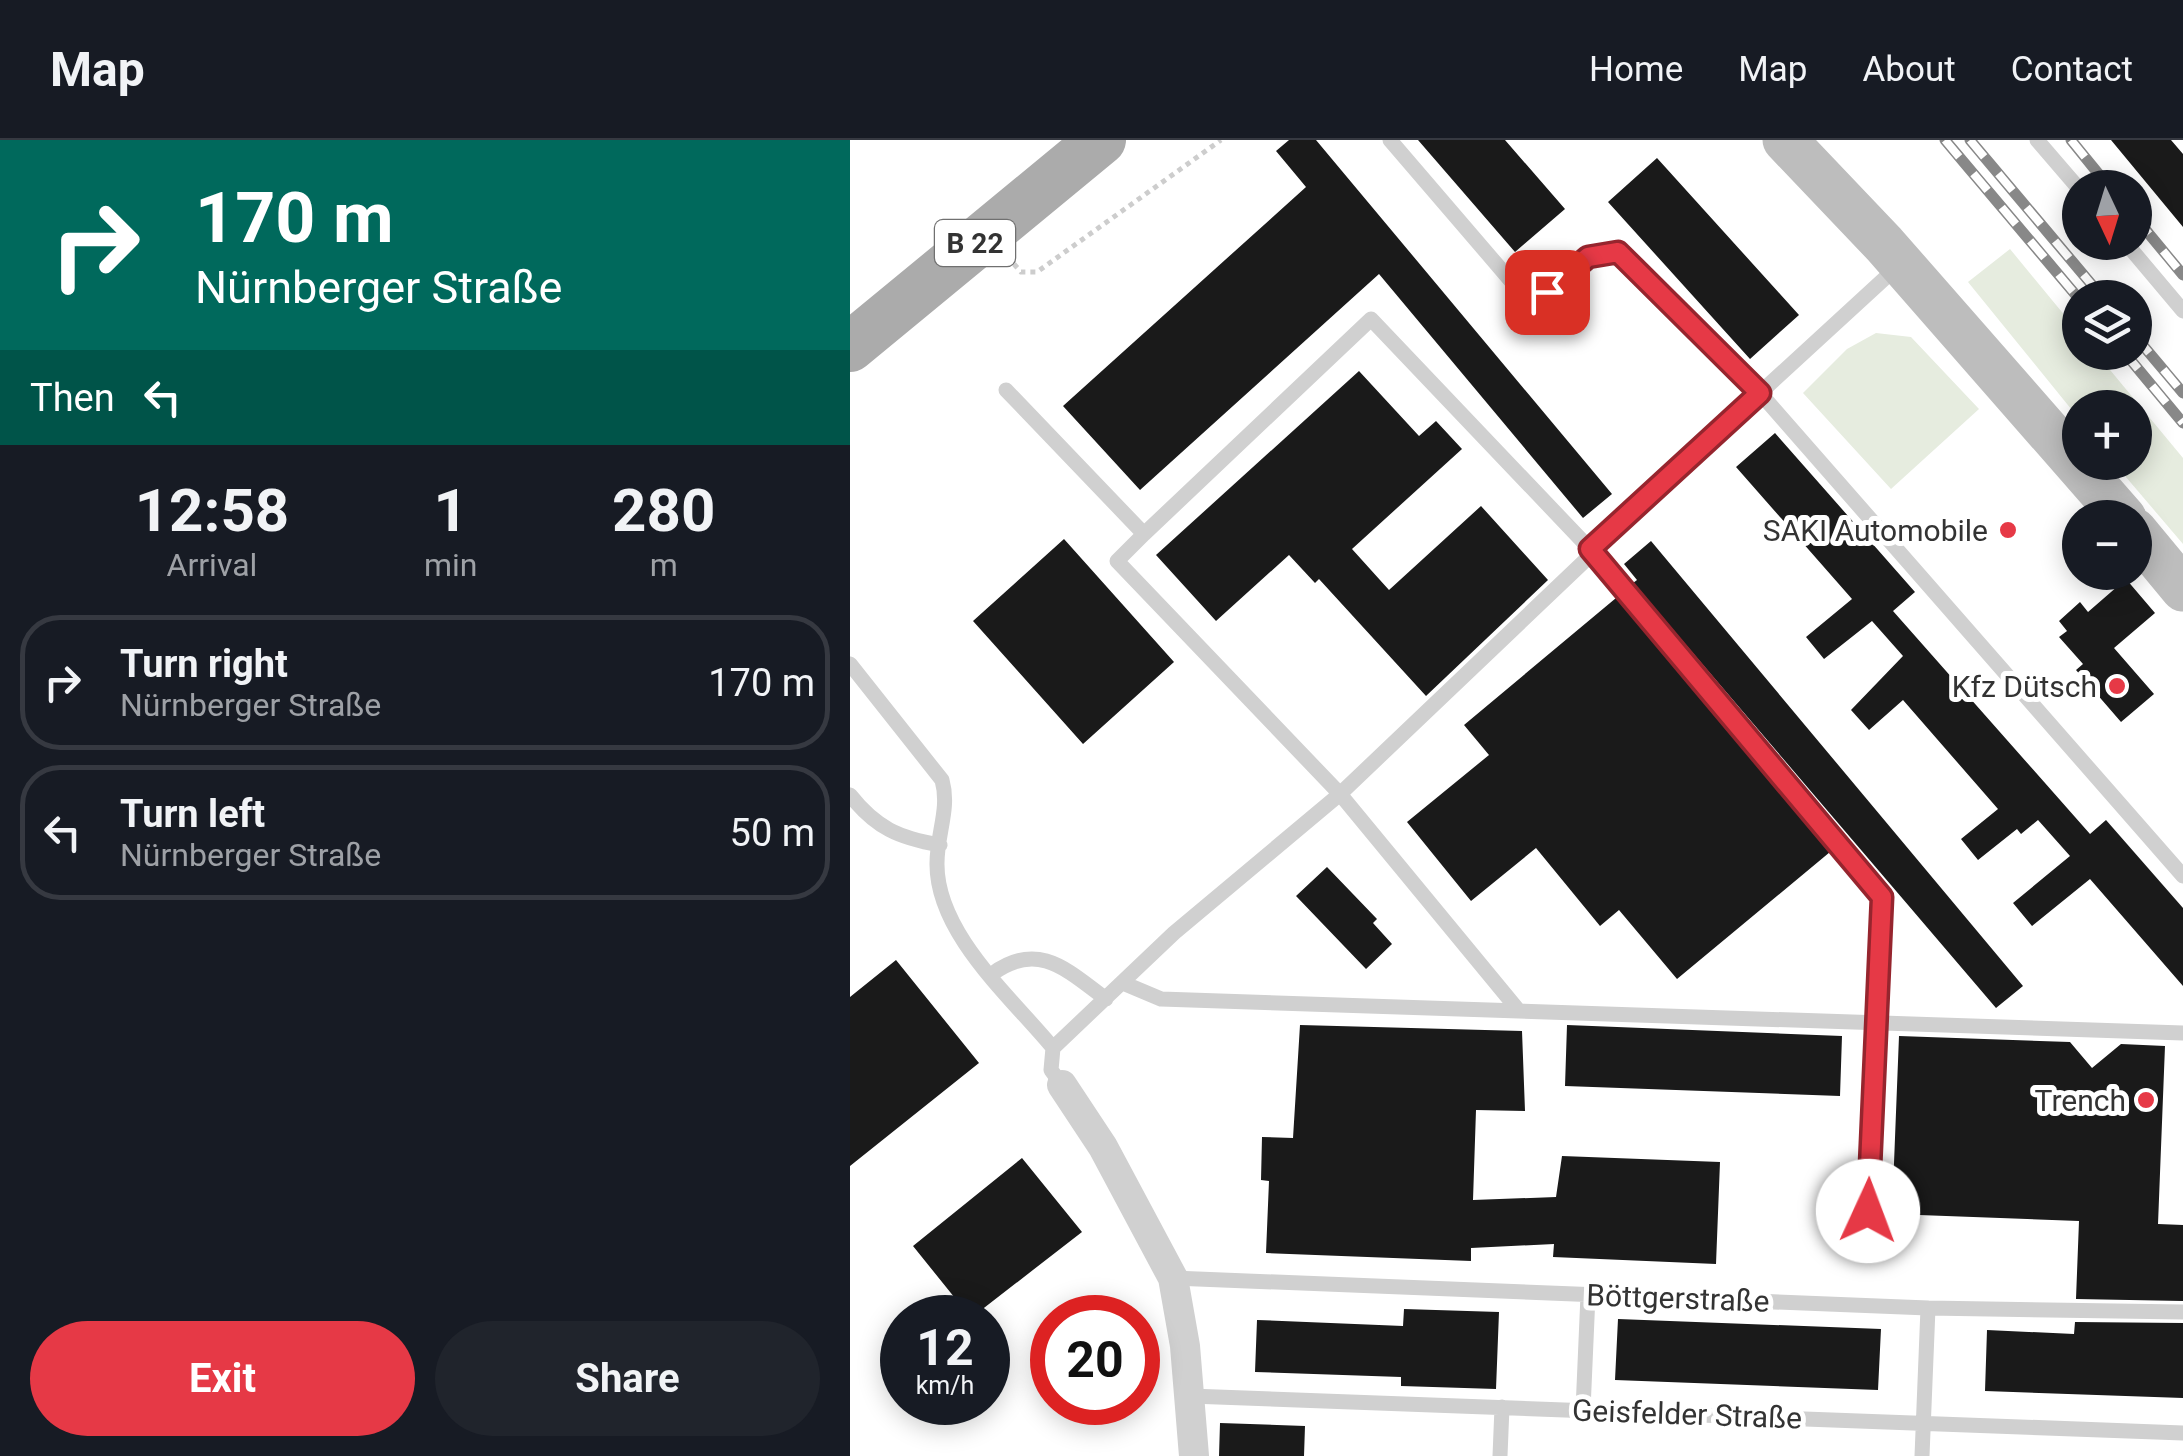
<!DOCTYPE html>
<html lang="en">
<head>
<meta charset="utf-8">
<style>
	body { margin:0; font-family:Roboto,sans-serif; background:#20242c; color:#f1f3f6; height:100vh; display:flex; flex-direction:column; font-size:38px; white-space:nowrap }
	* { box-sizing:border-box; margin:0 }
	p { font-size:32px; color:#9ea1a6 }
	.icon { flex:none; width:55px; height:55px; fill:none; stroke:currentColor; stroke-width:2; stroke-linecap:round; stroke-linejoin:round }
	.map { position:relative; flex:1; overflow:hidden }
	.side { display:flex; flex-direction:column; background:#171b24; width:850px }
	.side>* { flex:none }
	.hud { background:#00695c; color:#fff; overflow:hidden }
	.needle { width:65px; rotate:176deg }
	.tools { position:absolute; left:1212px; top:30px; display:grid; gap:20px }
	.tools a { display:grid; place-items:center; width:90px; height:90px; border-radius:50%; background:#171b24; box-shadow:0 5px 25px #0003; font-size:50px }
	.speed { position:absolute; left:30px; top:1155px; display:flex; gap:20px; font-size:50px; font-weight:700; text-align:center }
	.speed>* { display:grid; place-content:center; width:130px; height:130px; border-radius:50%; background:#171b24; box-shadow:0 5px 25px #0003; line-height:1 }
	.speed small { font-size:25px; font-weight:400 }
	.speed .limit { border:15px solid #d22; background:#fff; color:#111 }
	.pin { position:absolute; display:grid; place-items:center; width:85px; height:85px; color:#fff; margin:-42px; border-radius:20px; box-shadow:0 5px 15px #0006 }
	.me { position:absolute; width:110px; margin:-55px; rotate:2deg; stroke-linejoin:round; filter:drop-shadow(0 0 8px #0008) }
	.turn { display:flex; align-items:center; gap:35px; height:210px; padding:0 30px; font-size:45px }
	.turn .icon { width:130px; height:130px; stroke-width:2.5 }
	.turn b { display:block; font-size:70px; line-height:85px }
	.then { display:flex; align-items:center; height:95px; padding:0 30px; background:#0003; gap:20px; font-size:38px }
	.eta { display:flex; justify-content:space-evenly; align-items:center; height:170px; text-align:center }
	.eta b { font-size:60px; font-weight:700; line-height:70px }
	.button { display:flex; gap:20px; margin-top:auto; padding:20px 30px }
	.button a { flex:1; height:115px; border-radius:60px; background:#e63946; color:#fff; font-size:40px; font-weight:700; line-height:115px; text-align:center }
	.button a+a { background:#20242c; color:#f1f3f6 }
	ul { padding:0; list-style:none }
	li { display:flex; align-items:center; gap:30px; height:135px; margin:0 20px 15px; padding:0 10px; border:5px solid #363941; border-radius:40px }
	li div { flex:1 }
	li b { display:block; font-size:38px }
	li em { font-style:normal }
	header { display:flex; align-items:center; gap:60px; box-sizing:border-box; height:140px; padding:0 50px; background:#171b24; border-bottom:2px solid #363941 }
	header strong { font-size:48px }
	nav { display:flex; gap:55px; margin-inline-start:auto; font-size:35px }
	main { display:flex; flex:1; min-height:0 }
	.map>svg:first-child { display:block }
	.green { fill:#e6ecdf }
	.building { fill:#1a1a1a }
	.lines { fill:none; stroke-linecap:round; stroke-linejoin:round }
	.path { stroke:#cdcdcd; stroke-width:5; stroke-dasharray:5 5; stroke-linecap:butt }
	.lane { stroke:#d0d0d0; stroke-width:15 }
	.street { stroke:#d0d0d0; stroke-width:30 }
	.secondary { stroke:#bdbdbd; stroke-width:45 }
	.primary { stroke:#ababab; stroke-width:50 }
	.rail-casing { stroke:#888; stroke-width:11 }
	.rail { stroke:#fff; stroke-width:8; stroke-dasharray:22; stroke-linecap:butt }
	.route-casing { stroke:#96252e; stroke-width:25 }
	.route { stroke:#e63946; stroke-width:18 }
	.poi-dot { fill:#e63946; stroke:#fff; stroke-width:4 }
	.labels { text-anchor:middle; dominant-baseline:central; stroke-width:10; stroke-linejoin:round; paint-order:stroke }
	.shield { fill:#fff; stroke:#707070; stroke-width:2.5 }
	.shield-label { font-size:28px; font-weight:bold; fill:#333 }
	.poi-label { font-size:30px; fill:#333; stroke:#fff; text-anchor:end }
	.street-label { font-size:30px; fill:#333; stroke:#fff }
</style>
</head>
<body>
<header>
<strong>Map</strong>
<nav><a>Home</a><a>Map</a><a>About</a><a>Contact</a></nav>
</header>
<main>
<section class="side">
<div class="hud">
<div class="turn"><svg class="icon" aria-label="right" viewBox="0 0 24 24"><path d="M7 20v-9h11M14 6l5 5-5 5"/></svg><div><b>170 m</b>Nürnberger Straße</div></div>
<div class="then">Then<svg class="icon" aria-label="left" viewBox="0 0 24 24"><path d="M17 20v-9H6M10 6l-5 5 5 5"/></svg></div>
</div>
<div class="eta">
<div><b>12:58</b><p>Arrival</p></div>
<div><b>1</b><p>min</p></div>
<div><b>280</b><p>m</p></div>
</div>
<ul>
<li><svg class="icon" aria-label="right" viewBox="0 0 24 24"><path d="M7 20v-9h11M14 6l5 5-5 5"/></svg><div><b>Turn right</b><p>Nürnberger Straße</p></div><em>170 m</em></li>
<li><svg class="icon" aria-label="left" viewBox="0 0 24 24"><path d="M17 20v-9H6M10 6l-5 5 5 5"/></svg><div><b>Turn left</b><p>Nürnberger Straße</p></div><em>50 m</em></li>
</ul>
<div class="button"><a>Exit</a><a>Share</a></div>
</section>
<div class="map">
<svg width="1333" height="1316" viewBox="0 0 1333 1316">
	<rect width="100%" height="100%" fill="#fff"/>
	<path class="green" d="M1160 109 1230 194V212L1246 213 1333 318V404L1264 323 1285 322V268H1230V280L1118 142Z
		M1026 193 1061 197 1129 269 1041 349 953 253 997 209Z"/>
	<path class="building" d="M439 0H466L762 354 733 378 529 134 290 350 213 266 456 47 426 11Z
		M568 0H655L715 69 665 112Z
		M1261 0H1321L1333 14V87Z
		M807 18 949 175 900 219 758 62Z
		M509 231 569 296 586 281 612 309 502 409 539 450 631 366 698 440 576 556 469 439 465 443 439 415 366 481 306 415Z
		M925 293 1065 452 1043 471 1240 694 1256 680 1333 768V846L1240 739 1182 786 1163 763 1220 716 1188 680 1171 694 1167 689 1128 720 1111 699 1148 669 1053 560 1019 590 1001 570 1053 516 1022 481 974 519 956 497 1002 459 886 327Z
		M214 399 324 522 233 604 123 481Z
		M801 401 1173 846 1146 868 783 443 787 440 774 424Z
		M1276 439 1305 473 1264 508 1304 554 1271 582 1226 530 1233 524 1209 497 1217 491 1209 481 1230 462 1238 472Z
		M766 458 980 712 827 839 769 770 750 786 686 708 621 761 557 682 639 615 614 585Z
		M477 727 527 779 523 783 542 804 516 829 446 756Z
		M46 820 129 923 0 1026V857Z
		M450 885 672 891 675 971 626 970 623 1060 706 1057 712 1016 870 1022 866 1124 703 1117 704 1104 621 1108V1121L416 1113 419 1041 411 1040 412 997 443 998Z
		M717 885 992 896 990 956 715 946Z
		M1049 896 1220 902 1242 928 1271 904 1315 906 1308 1084 1333 1085V1161L1226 1159 1229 1081 1042 1074Z
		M172 1018 232 1092 121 1178 63 1106Z
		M554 1169 649 1172 646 1249 551 1246V1237L405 1232 407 1180 553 1186Z
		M768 1179 1031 1189 1028 1250 765 1240Z
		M1225 1182 1333 1183V1258L1135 1251 1137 1190 1224 1194Z
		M370 1283 455 1286 454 1316H369Z"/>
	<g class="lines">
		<path class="path" d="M164 124 171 132H187L371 0"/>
		<path class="lane" d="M540 0 661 141 679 155 697 152 738 117 768 113 910 253 1333 736
			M1187 0 1230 50
			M1275 102 1333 171
			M156 250 294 394 267 421 490 654 743 413
			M294 394 521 179 740 409 1032 757 1018 1071
			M740 409 1046 128
			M0 524 92 640C100 669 87 693 87 723 86 793 161 857 203 908
			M0 655C26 688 49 698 90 705
			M142 834C188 800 217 830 256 859
			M273 843 311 859 669 871
			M212 945 201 930 203 908 324 793 490 654 669 871 1333 893
			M323 1138 1078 1168 1333 1172
			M340 1256 1333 1293
			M733 1270 738 1155
			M650 1316 652 1267
			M1072 1316 1078 1168"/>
		<path class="street" d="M212 945 253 1007 323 1138 335 1206 344 1316"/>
		<path class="secondary" d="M935 0 1034 104 1274 378
			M1285 391 1333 449"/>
		<path class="primary" d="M0 207 251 0"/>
		<defs>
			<path id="rail" d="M1095 0 1230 160
				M1120 0 1253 158
				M1221 0 1260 48
				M1285 77 1333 135
				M1285 196 1333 253
				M1274 212 1333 283"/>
		</defs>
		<use href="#rail" class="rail-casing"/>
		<use href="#rail" class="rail"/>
	</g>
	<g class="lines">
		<defs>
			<path id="route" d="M697 152 738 117 768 112 910 253 740 409 1032 757 1018 1071"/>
		</defs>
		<use href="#route" class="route-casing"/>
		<use href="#route" class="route"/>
	</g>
	<g class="poi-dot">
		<circle cx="1158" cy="390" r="10"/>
		<circle cx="1267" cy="546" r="10"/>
		<circle cx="1296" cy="960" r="10"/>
	</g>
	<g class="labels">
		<rect class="shield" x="85" y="80" width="80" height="46" rx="8"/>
		<g class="shield-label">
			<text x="125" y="103">B 22</text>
		</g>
		<g class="poi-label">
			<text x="1138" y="390">SAKI Automobile</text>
			<text x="1247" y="546">Kfz Dütsch</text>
			<text x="1276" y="960">Trench</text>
		</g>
		<g class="street-label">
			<text transform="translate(828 1158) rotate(2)">Böttgerstraße</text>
			<text transform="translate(837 1274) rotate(2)">Geisfelder Straße</text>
		</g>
	</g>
</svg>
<div class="tools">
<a><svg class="needle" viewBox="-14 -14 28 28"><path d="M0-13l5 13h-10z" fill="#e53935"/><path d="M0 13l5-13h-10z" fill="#9ea1a6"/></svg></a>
<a><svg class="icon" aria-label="layers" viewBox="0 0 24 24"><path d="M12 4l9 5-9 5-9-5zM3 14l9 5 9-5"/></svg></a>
<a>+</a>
<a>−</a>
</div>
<div class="speed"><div>12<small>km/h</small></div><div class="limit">20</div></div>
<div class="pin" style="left:697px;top:152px;background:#d93025"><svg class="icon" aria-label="arrive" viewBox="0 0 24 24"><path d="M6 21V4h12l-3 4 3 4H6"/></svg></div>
<svg class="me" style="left:1018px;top:1071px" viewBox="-20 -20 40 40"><circle r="19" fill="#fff"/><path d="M0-13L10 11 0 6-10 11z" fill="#e63946"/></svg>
</div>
</main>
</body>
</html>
